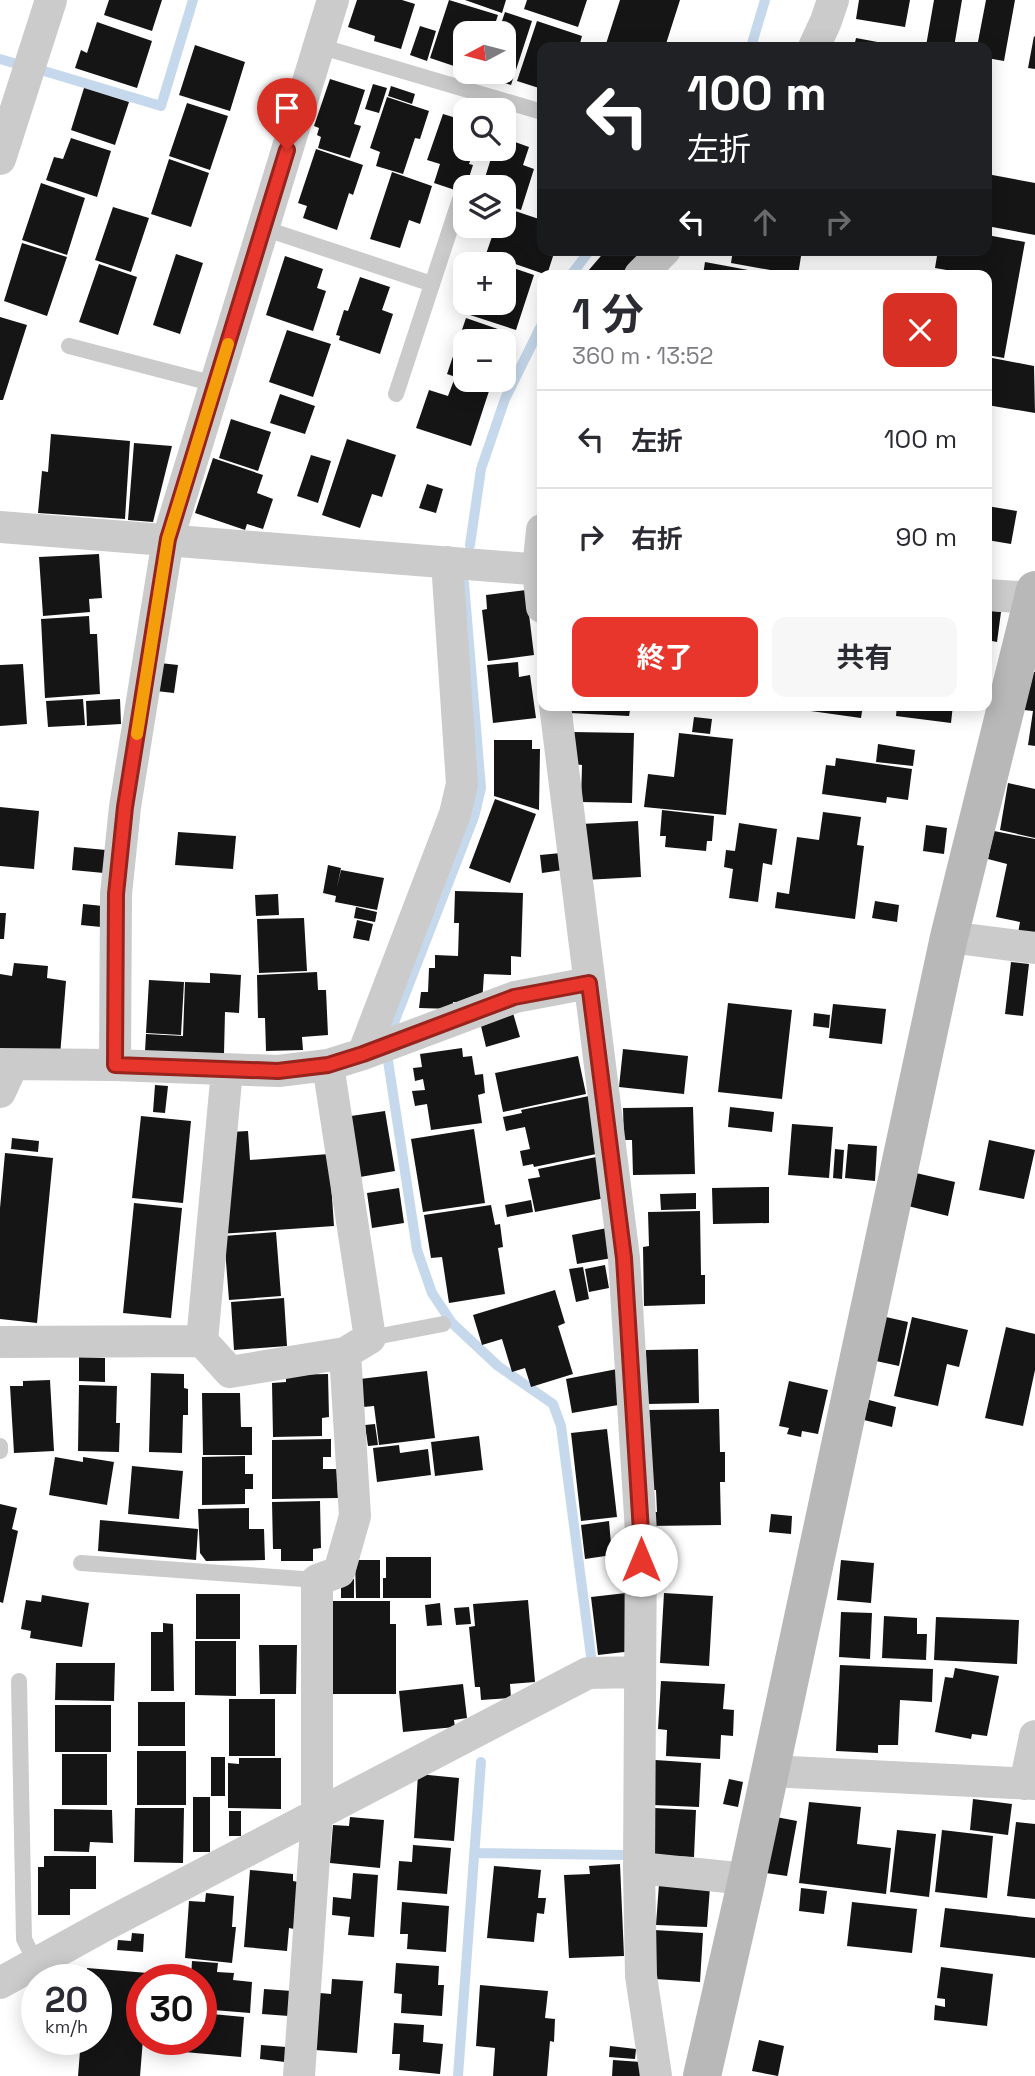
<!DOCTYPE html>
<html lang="ja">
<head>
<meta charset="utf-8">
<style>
	body { margin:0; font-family:"Space Grotesk","Noto Sans JP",sans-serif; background:#f7f7f7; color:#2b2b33; height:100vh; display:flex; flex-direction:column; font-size:26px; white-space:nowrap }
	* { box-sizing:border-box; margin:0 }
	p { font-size:23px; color:#7c7c81 }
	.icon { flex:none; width:38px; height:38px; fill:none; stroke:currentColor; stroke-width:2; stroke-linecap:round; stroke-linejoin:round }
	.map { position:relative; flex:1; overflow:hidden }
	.panel { position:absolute; left:537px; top:270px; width:455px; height:441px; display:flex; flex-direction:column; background:#fff; border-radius:14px; box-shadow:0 4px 18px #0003 }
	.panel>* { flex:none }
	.hud { position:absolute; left:537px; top:42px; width:455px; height:214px; border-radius:14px; box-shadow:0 4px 18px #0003; background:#202124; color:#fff; overflow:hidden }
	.needle { width:46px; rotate:263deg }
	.buttons { position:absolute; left:453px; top:21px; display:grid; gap:14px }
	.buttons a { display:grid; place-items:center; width:63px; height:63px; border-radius:14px; background:#fff; box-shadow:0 4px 18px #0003; font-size:35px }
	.speed { position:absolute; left:21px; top:1964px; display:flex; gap:14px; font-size:35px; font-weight:700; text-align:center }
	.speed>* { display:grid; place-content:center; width:91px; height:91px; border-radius:50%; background:#fff; box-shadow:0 4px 18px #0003; line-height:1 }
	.speed small { font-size:18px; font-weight:400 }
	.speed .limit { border:10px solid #d22; background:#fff; color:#111 }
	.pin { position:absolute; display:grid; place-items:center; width:60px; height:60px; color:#fff; margin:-72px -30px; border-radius:50% 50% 50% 0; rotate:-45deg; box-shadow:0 0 7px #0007 }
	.pin .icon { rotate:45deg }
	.me { position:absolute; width:77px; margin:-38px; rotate:0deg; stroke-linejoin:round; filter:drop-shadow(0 0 5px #0008) }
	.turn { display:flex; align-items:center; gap:24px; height:147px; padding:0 35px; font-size:32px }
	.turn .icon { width:91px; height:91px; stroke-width:2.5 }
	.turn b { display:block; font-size:49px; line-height:60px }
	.lanes { display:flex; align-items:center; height:66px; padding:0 35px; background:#0003; justify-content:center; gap:35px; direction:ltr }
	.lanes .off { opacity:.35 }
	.round { display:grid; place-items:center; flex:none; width:74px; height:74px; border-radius:14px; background:#f7f7f7 }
	.headline { display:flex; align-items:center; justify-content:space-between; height:119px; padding:0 35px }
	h1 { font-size:42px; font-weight:700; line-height:52px }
	.button { display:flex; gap:14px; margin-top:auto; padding:14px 35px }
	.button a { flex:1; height:80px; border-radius:14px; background:#e8362c; color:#fff; font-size:28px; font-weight:700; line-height:80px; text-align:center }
	.button a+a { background:#f7f7f7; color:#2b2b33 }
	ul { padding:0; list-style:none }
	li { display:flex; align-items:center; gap:21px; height:98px; padding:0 35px; border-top:2px solid #e1e1e2 }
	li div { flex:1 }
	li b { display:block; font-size:26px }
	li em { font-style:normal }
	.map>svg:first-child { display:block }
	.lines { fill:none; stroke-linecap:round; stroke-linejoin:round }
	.stream { stroke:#c6d9ec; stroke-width:10 }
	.building { fill:#151515 }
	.lane { stroke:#cbcbcb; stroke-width:16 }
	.street { stroke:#cbcbcb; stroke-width:32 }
	.secondary { stroke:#b8b8b8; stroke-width:38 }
	.route-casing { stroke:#97231d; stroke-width:18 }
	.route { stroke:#e8362c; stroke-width:12 }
	.slow { stroke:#f59e0b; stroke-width:12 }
</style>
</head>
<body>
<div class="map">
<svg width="1035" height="2076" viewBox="0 0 1035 2076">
	<rect width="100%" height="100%" fill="#fff"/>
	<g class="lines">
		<path class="stream" d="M751 47 765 0
			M0 59 17 64
			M44 71 161 106 193 0
			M571 275 590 250
			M470 545 481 469 505 399 542 324
			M390 1033 474 817 481 788 464 583
			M388 1061 417 1250 432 1293 452 1323 498 1366 553 1404 561 1426 591 1656
			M475 1853 625 1855
			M458 2076 481 1762"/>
	</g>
	<path class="building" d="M109 0H162L152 31 104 15Z
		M357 0H402L415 4 401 49 374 41 375 36 348 27Z
		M449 0 498 15 492 33H466V70L430 58Z
		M465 0H506L502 13Z
		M527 0H587L578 27 524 9Z
		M620 0H680L665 47H605Z
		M859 0H910L905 27 856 19Z
		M934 0H962L954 47 926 46Z
		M986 0H1015L1004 61 987 58V47H977Z
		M505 12 532 21 511 85 484 76 485 72H504V33H498Z
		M537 21 582 36 579 47H542V89L517 81Z
		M97 22 152 41 137 88 75 68 81 50 87 53Z
		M420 26 436 31 427 61 410 55Z
		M1034 36 1035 37V69L1028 68Z
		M856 38 899 46V47H854Z
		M195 45 245 62 230 111 179 95Z
		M330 79 365 90 354 124 361 126 350 158 318 148 321 137 317 135 319 128 314 126Z
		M373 84 387 88 379 113 365 109Z
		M391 86 415 94 412 104 388 96Z
		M84 88 129 102 115 145 71 130Z
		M387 97 429 111 420 139 415 138 403 174 376 166 380 152 370 148Z
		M187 103 228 116 210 170 169 156Z
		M443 114 466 121V149H474L469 164 473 165 464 193 434 183 440 164 427 160Z
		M71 138 111 151 97 197 46 180 54 157 63 159Z
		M504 138 529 147 523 165 534 169 521 210 504 204V187H482L494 149H504Z
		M316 149 363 165 353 195 349 193 337 230 303 218 307 206 298 203Z
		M169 159 209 173 191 227 151 214Z
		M392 172 432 186 420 224 409 220 400 248 370 239Z
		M987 174 1035 183V235L987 226Z
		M41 183 85 198 67 255 22 240Z
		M113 207 149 218 131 272 95 260Z
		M509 209 542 220V250H555L547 275 486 254 495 228 502 230Z
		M987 235 1025 242 1004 358 987 355V275H958V272L935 268 938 250H987Z
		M22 243 67 257 47 316 4 301Z
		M606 250H647L626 275H593L588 271Z
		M733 250H802L798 275 731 263Z
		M176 254 203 263 180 334 153 325Z
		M285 256 323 269 317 288 326 291 313 331 266 315Z
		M705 262 759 272 758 275H703Z
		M99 264 137 277 118 335 79 322Z
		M504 265 534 275 516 330 467 314 471 303H504Z
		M360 277 390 287 382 310 393 314 380 354 339 340 340 336 336 335 344 310 348 311Z
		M0 317 27 325 3 400H0Z
		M466 318 512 334 505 357 504 341H466V380H497L493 390 447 374Z
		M287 330 331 344 313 397 269 382Z
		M987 357 1034 366 1035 413 987 405Z
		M454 380 489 391 471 446 416 428 429 390 448 396Z
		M280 394 315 406 305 434 270 423Z
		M231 419 271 432 258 471 219 458Z
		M51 434 130 441 125 519 38 513 42 471 48 472Z
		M347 439 396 455 382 497 372 494 360 528 322 515Z
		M134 443 172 446 153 522 128 520Z
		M311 455 331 461 318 503 297 496Z
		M213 458 263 475 257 493 273 499 263 529 247 524 245 530 195 513Z
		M427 484 443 489 436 513 419 508Z
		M987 506 1017 511 1011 544 987 540Z
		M99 554 102 598 89 599 90 612 43 616 39 557Z
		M526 590 534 655 488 661 482 610 487 609 486 595Z
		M987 610 1001 612 997 642 987 640Z
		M89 616 90 634H97L100 694 45 698 41 619Z
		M518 662 519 677 530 675 536 718 493 723 487 665Z
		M160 663 178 665 174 693 156 691Z
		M23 664 27 724 0 726V665Z
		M1031 672H1035V746L1028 745 1033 711 1024 710Z
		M83 699 85 725 48 727 46 701Z
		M120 699 121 724 87 726 86 701Z
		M568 705H631L629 716 569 713Z
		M782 705H863L861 718 782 707Z
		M897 705H953L951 723 896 716Z
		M694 717 712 719 710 734 692 732Z
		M572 732 634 733 632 803 581 802 582 765 571 764Z
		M679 733 733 739 726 815 644 807 648 774 674 777Z
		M494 740H532V749H540L539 810 494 796Z
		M878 744 915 750 913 766 876 762Z
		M836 758 912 769 908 800 887 797 886 803 822 794 826 765 835 766Z
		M1008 783 1035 789V838L1000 830Z
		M495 799 536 814 510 883 469 868Z
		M0 807 39 811 34 869 0 866Z
		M662 810 714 816 712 841H707L706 851 665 847 666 836H660Z
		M823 812 861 817 857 845 864 846 855 919 775 908 777 892 789 894 797 837 819 840Z
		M638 821 641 877 584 880 581 824Z
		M739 823 777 829 772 865 763 863 758 902 729 898 733 869 724 867 726 850 735 851Z
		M926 825 947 828 944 854 923 851Z
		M994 831 1035 839V937L1018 933 1020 922 996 917 1007 864 988 859Z
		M178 832 236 836 233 869 175 865Z
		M74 847 106 850 104 873 72 870Z
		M561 853 563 870 542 873 540 855Z
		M328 865 341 868 337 887 341 870 384 878 377 910 335 902 336 896 323 893Z
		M455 891 523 893 521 957 511 956V975L484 974 482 1003 453 1002V1009L419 1008 421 992H428L429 968H435V955L458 956 459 923H454Z
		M278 894 279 915 256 916 255 895Z
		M875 901 899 905 897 922 872 918Z
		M83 904 103 906 101 927 81 925Z
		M356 907 377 912 375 922 354 918Z
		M0 913H6L4 939H0Z
		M304 918 307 971 259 973 257 919Z
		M357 920 373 924 369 941 353 938Z
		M1011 962 1029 964 1023 1016 1005 1014Z
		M14 963 48 966 47 978 66 981 60 1056 0 1051V974L12 976Z
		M317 972 318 990H326L328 1035 302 1037 303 1050 266 1051 265 1018H258L257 975Z
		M210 973 241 975 239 1013 225 1012 224 1054 145 1051 146 1034 183 1036 185 982 210 983Z
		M149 980 184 982 181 1035 146 1033Z
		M728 1003 792 1010 782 1099 718 1092Z
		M833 1004 886 1009 882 1044 829 1038Z
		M513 1013 520 1037 486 1047 480 1022Z
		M814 1013 830 1015 829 1028 813 1026Z
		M462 1048 463 1057 472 1056 475 1075 483 1074 485 1093 478 1095 482 1123 431 1130 427 1104 415 1106 412 1091 425 1090 423 1079 415 1081 413 1068 422 1067 420 1054Z
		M623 1049 688 1056 684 1094 619 1087Z
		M578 1056 586 1094 503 1112 495 1073Z
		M155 1085 168 1086 165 1113 153 1112Z
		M589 1096 601 1153 534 1167 533 1164 523 1166 520 1151 530 1149 525 1127 506 1131 503 1117 522 1113 521 1110Z
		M693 1107 695 1174 633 1175 632 1140H624L623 1108Z
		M730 1107 774 1112 772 1132 728 1127Z
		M385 1111 395 1171 360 1177 351 1116Z
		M141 1116 191 1121 183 1203 132 1198Z
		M792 1124 833 1127 829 1178 788 1175Z
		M474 1129 485 1203 423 1212 411 1139Z
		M248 1131 250 1160 329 1154 334 1226 219 1234 230 1132Z
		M12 1138 39 1141 38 1152 11 1149Z
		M989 1140 1035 1150 1024 1199 979 1190Z
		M848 1144 877 1146 875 1181 845 1178Z
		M835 1149 844 1150 842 1179 833 1178Z
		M5 1153 53 1158 37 1323 0 1319V1208Z
		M601 1156 610 1197 535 1212 528 1179 540 1177 538 1169Z
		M916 1173 955 1182 948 1216 908 1206Z
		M769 1187V1223L713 1224 712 1188Z
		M399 1188 404 1223 372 1228 367 1193Z
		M696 1193V1209L661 1210 660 1194Z
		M531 1200 533 1212 507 1217 505 1205Z
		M134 1203 182 1208 171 1318 123 1313Z
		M491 1205 495 1225 500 1224 503 1247 498 1248 505 1294 449 1303 442 1257 431 1258 424 1215Z
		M700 1211 701 1275H705V1304L644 1306 643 1247 649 1246 648 1212Z
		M612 1227 618 1257 577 1264 572 1235Z
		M276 1232 281 1296 229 1300 224 1236Z
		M605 1265 609 1288 589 1292 585 1269Z
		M583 1267 589 1299 576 1302 569 1269Z
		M555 1290 565 1323 558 1326 573 1374 531 1387 525 1368 512 1372 502 1339 482 1345 473 1315Z
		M284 1298 287 1346 234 1350 231 1302Z
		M886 1317 908 1322 899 1366 876 1361Z
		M912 1317 968 1330 959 1367 947 1364 938 1406 894 1396Z
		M1006 1327 1035 1334V1370L1023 1426 985 1418Z
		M698 1349 699 1403 647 1404 646 1350Z
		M79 1357 105 1358V1382L79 1381Z
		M617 1369 624 1404 572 1413 566 1379Z
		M427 1371 435 1438 379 1445 374 1406 363 1407 360 1379Z
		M151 1373 184 1374V1388L188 1389V1415H183L182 1453 149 1452Z
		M328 1374 329 1417 322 1418V1436L273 1437 272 1383 286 1382V1375Z
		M50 1380 54 1451 14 1453 10 1386H23V1381Z
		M789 1381 828 1390 818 1434 802 1431 801 1437 787 1434 789 1428 779 1426Z
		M79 1385 117 1386 116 1423H120L119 1452 78 1451Z
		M202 1393H240L241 1427H252V1455H203Z
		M869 1400 896 1407 892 1427 864 1420Z
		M719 1409 720 1452H725V1482H720L721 1525 649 1526 648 1512H657L656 1490H648L647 1410Z
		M375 1424 378 1445 368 1446 365 1425Z
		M607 1429 617 1517 581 1521 571 1433Z
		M479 1436 483 1470 435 1476 431 1442Z
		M331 1439V1457H323V1469H337L338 1498 272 1499V1440Z
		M399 1445 400 1453 428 1449 431 1475 377 1482 373 1448Z
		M245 1456V1474H253V1489H245V1504L202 1505V1457Z
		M55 1457 83 1462V1457L114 1462 107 1505 49 1495Z
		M132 1466 183 1471 179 1519 128 1514Z
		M320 1501 321 1548 313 1549V1561H281V1549H273L272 1502Z
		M0 1504 17 1508 12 1529 18 1531 3 1603 0 1602Z
		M249 1508V1529H264L265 1560 206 1561 200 1553 198 1509Z
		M771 1514 792 1516 791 1534 769 1532Z
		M100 1520 198 1529 196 1560 98 1551Z
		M609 1521 612 1555 585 1559 581 1525Z
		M386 1557H431V1598H383V1578H386Z
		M355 1560H380V1598H356Z
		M841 1560 874 1563 871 1603 837 1600Z
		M354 1579V1598H341V1580Z
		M626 1593 633 1651 598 1655 591 1597Z
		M664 1593 713 1596 709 1666 660 1663Z
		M196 1594H240V1639H196Z
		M42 1595 89 1603 82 1647 30 1638 31 1631 21 1629 26 1600 41 1602Z
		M528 1600 535 1682 510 1684 511 1698 481 1700 480 1687H475L469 1627 475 1626 473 1604Z
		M326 1601H390V1624H396V1694H328Z
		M440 1603 442 1625 427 1626 425 1605Z
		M469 1607 471 1624 456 1625 454 1608Z
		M841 1612 872 1613 870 1659 839 1657Z
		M884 1616 917 1618V1634H927L926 1660 882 1658Z
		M936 1617 1019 1620 1017 1664 934 1660Z
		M163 1623 173 1624 174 1691H151V1632H163Z
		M195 1641H236V1696L195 1695Z
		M259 1645H297L296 1694H260Z
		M56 1663H115L114 1701 55 1700Z
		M840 1665 933 1669 932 1702 900 1700 898 1745H878V1753L836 1751Z
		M955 1668 999 1676 987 1736 972 1734 971 1739 935 1732 945 1677 953 1678Z
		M661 1681 725 1684 723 1709 734 1710 733 1736 721 1735 720 1759 666 1756 667 1730 658 1729Z
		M463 1684 467 1718 454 1720 455 1727 403 1732 399 1691Z
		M229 1699H275V1756H229Z
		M138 1702H185V1746H138Z
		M55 1705H111V1752H55Z
		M137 1751H186V1805H137Z
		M62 1754H107V1805H62Z
		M211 1757H225V1796H211Z
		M239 1758H281V1809L228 1808V1763L239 1764Z
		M655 1760 701 1763 699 1807 653 1805Z
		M418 1774 459 1778 454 1841 414 1838Z
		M729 1779 743 1782 738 1807 723 1804Z
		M193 1797H210V1852H193Z
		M973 1799 1012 1804 1008 1835 970 1830Z
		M809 1802 861 1807 857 1844 891 1848 886 1894 799 1883Z
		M135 1808H184L183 1863 134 1862Z
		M654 1808 696 1810 694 1857 652 1855Z
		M54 1809 112 1810 113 1843 90 1842 89 1852 54 1851Z
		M229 1811H241V1836H229Z
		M350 1817 384 1820 380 1868 330 1863 333 1825 349 1826Z
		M776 1817 797 1821 787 1876 766 1873Z
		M1016 1822 1035 1824V1899L1007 1896Z
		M897 1830 936 1834 929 1897 890 1892Z
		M942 1830 993 1836 987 1898 935 1892Z
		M413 1845 451 1848 447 1894 397 1890 399 1861 412 1862Z
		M44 1856H96V1889H70V1915H38V1867H44Z
		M620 1864 624 1956 569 1958 564 1875 590 1874 589 1866Z
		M494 1866 541 1870 538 1898H546L544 1914 537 1913 534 1942 487 1938Z
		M250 1870 293 1874V1881L298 1882 294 1929 289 1928 287 1951 244 1947Z
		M353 1873 378 1875 374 1937 348 1935 350 1917 332 1915 333 1897 351 1899Z
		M659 1884 710 1887 707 1927 656 1925Z
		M801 1888 827 1891 824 1914 799 1911Z
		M206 1893 234 1896 232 1927H236L232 1963 185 1958 189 1901 205 1902Z
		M402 1902 449 1906 446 1952 407 1949 408 1934H400Z
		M852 1902 917 1909 912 1953 847 1946Z
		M945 1908 1035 1918V1958L940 1947Z
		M654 1930 703 1933 700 1982 655 1979 656 1955H653Z
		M132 1933 144 1934 143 1952 117 1950 118 1940 131 1941Z
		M192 1961 218 1963 217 1972 234 1973 233 1980 252 1982 250 2013 201 2009V1979H191Z
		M396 1963 439 1966 438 1985H444L442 2016 401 2013 402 1994 394 1993Z
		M941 1967 993 1974 987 2026 934 2020 935 2005 945 2007V1999L937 1998Z
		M87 1968 148 1973V1979H142L143 2039 140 2076H78L81 2039H96V1979H87Z
		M332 1979 363 1981 357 2053 315 2050 320 1993 331 1994Z
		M480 1985 548 1991 545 2018 555 2019 554 2042 550 2041 547 2076H493L495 2048 476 2046Z
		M264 1989 292 1991 289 2016 262 2014Z
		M201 2013 244 2017 241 2057 184 2052 185 2039H201Z
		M394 2023 424 2025 423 2042 443 2044 440 2074 399 2070 400 2054H392Z
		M759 2040 784 2046 778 2076 752 2071Z
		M261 2045 286 2047 285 2062 260 2059Z
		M610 2046 636 2049 635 2059 609 2057Z
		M613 2060 641 2062 640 2076H612Z"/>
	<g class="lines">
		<path class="lane" d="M319 46 542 112
			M263 228 432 284
			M69 346 215 384
			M396 394 460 199
			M370 1338 443 1324
			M0 1446V1451
			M81 1563 317 1580
			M19 1681 24 1939 36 1963"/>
		<path class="street" d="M814 47 826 21 833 0
			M0 159 51 0
			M640 275 665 250
			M0 527 542 570
			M542 530 538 570 542 607
			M987 595 1033 598
			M555 705 624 1258 641 1532 639 1868 641 1976 656 2076
			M949 937 1035 948
			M363 1054 455 814 462 784 447 562
			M0 1064 115 1065 278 1071 328 1065 363 1054 515 997 589 983
			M115 1065 116 894 125 807 168 539 333 0
			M0 1092 12 1066
			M202 1341 227 1070
			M0 1342 202 1341 230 1372 345 1353 370 1338 328 1065
			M769 1771 1035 1784
			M1025 1784 1035 1736
			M639 1868 747 1879
			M0 1983 109 1923 588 1673 640 1672
			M299 2076 317 1814V1580L339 1572 355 1516 345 1353"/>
		<path class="secondary" d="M702 2076 747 1879 949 937 1035 590"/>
	</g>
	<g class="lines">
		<defs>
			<path id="route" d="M287 150 168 539 125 807 116 894 115 1065 278 1071 328 1065 363 1054 514 997 589 983 624 1258 641 1532V1560"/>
		</defs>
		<use href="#route" class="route-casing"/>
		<use href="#route" class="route"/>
		<path class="slow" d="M137 734 168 539 228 344"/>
	</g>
</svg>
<div class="buttons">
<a><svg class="needle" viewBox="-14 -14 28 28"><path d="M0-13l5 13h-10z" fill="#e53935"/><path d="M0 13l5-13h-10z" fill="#7c7c81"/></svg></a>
<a><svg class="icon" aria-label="search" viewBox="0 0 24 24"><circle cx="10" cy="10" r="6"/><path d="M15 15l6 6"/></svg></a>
<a><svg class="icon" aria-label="layers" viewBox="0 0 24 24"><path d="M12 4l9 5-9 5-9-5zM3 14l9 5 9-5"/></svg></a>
<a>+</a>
<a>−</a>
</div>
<div class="speed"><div>20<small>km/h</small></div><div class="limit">30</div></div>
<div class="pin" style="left:287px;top:150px;background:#d93025"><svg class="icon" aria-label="arrive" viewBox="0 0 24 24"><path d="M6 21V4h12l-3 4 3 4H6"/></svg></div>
<svg class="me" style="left:641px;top:1560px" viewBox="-20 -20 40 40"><circle r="19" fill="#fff"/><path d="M0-13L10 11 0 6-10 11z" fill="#e8362c"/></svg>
<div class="hud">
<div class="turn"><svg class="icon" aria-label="left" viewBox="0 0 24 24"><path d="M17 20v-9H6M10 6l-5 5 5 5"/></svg><div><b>100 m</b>左折</div></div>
<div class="lanes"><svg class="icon" aria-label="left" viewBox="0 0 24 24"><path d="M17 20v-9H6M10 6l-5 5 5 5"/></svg><svg class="icon off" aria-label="ahead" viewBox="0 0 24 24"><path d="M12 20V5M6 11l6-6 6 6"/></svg><svg class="icon off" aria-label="right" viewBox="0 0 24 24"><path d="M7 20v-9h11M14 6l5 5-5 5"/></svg></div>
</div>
<section class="panel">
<div class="headline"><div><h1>1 分</h1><p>360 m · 13:52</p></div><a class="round" style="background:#d93025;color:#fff"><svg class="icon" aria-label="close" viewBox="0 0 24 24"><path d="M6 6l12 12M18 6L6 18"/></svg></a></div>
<ul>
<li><svg class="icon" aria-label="left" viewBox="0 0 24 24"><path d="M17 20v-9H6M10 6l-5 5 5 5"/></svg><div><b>左折</b></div><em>100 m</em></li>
<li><svg class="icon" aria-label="right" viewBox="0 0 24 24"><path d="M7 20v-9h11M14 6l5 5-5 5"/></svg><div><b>右折</b></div><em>90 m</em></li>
</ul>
<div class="button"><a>終了</a><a>共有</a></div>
</section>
</div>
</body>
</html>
